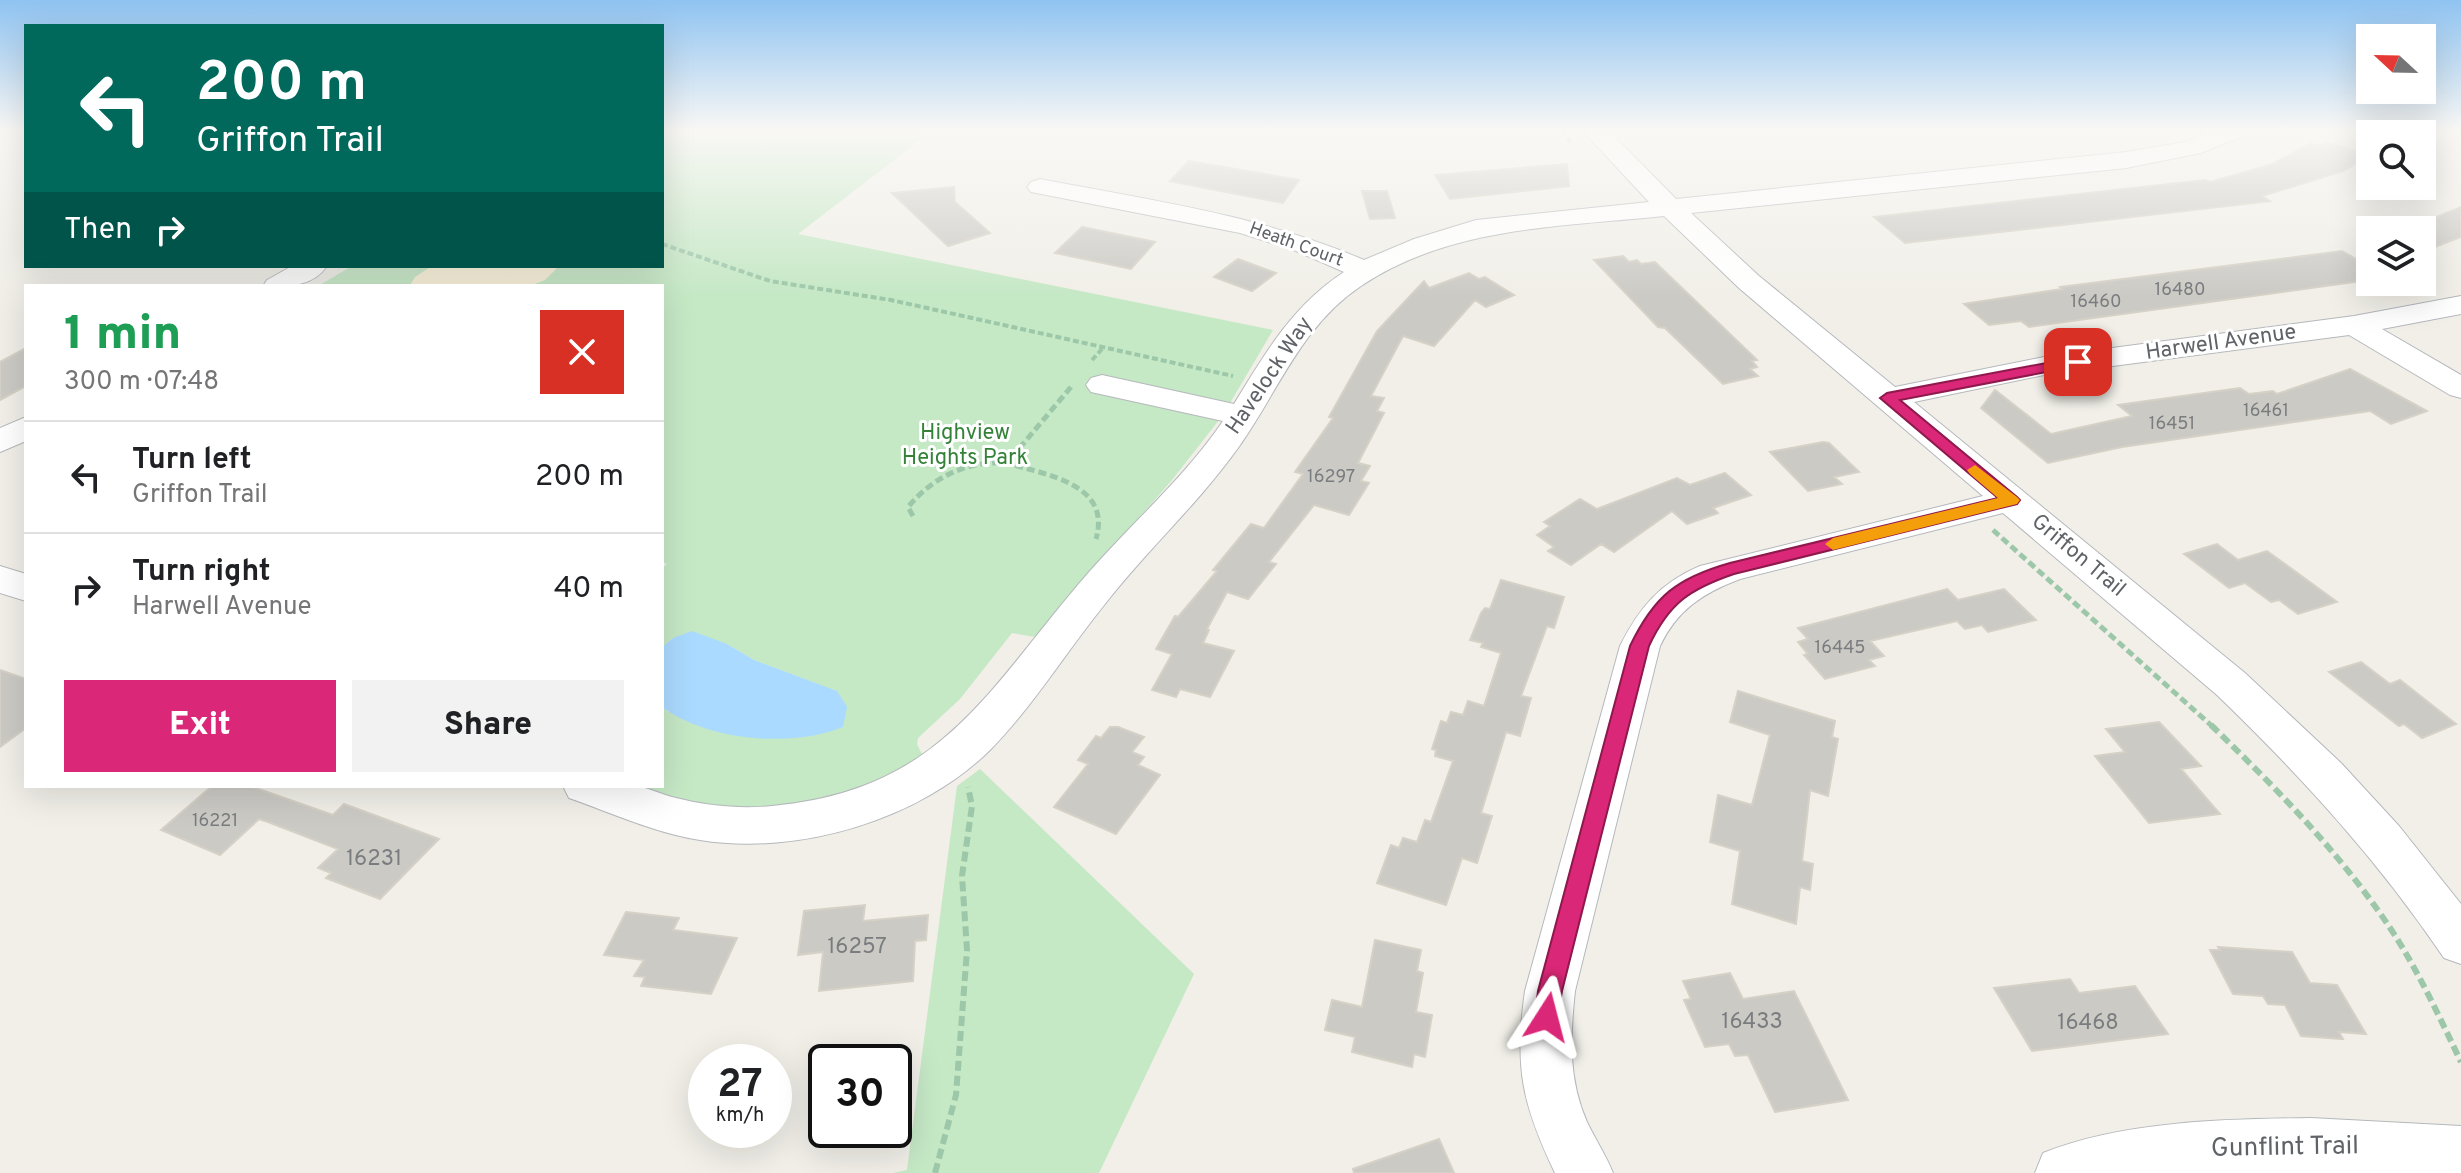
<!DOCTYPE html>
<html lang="en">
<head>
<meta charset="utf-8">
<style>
	body { margin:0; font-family:Overpass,sans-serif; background:#f2f2f2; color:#202124; height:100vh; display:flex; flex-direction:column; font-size:30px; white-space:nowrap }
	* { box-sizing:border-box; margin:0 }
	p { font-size:26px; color:#757577 }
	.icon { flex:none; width:44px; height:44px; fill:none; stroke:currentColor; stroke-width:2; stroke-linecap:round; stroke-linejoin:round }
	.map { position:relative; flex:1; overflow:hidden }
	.sheet { position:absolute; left:24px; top:284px; width:640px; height:504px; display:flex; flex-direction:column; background:#fff; border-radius:0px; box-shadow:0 8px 32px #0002 }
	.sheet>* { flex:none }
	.guide { position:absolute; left:24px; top:24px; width:640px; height:244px; border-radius:0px; box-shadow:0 8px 32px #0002; background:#00695c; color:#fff; overflow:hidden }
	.needle { width:52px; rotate:292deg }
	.fabs { position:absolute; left:2356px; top:24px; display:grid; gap:16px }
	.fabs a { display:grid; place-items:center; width:80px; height:80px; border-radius:0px; background:#fff; box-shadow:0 8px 32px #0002; font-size:40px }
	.speed { position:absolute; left:688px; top:1044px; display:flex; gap:16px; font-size:40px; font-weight:700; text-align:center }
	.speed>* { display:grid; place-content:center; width:104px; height:104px; border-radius:50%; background:#fff; box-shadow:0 8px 32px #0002; line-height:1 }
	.speed small { font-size:20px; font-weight:400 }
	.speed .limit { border:4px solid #111; border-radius:12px; background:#fff; color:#111 }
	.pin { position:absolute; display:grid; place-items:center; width:68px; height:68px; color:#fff; margin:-34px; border-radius:16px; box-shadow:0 4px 12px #0006 }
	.me { position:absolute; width:88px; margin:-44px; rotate:9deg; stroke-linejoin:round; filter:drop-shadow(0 0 6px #0008) }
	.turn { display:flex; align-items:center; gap:28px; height:168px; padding:0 40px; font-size:36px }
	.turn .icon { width:104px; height:104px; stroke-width:2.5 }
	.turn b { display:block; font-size:56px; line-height:68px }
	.then { display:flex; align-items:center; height:76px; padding:0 40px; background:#0003; gap:16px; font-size:30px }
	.round { display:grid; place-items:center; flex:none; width:84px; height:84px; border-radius:0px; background:#f2f2f2 }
	.summary { display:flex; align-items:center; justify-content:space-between; height:136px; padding:0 40px }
	h1 { font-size:48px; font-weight:800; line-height:60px; color:#1e9e55 }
	.action { display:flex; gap:16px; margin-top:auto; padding:16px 40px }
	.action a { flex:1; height:92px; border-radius:0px; background:#db2777; color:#fff; font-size:32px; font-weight:800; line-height:92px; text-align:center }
	.action a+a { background:#f2f2f2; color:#202124 }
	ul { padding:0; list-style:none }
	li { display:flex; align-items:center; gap:24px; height:112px; padding:0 40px; border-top:2px solid #e0e0e0 }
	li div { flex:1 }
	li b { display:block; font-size:30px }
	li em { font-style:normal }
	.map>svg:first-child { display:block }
	.green { fill:#c5e8c5 }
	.sand { fill:#fbf3d9 }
	.water { fill:#aadaff }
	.building { fill:#cccac5; stroke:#d6d1c6; stroke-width:2 }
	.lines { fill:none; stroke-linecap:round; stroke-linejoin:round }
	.minor-casing { stroke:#b5b8bc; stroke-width:2 }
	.path-far2 { stroke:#9cc7a9; stroke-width:4; stroke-dasharray:6 3; stroke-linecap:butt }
	.path-far1 { stroke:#9cc7a9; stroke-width:5; stroke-dasharray:8 4; stroke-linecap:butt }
	.path { stroke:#9cc7a9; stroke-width:6; stroke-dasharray:10 5; stroke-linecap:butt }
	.minor { fill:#fff; fill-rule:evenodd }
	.route { fill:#db2777; stroke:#8e194d; stroke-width:2 }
	.slow { fill:#f59e0b }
	.labels { text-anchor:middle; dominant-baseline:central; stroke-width:6; stroke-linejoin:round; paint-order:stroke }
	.far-street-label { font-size:18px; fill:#5f6368; stroke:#fff }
	.number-label { font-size:18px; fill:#7a7d7f }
	.street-label { font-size:22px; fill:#5f6368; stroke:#fff }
	.park-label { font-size:22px; fill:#348238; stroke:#fff }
	.near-number-label { font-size:22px; fill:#7a7d7f }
	.near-street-label { font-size:26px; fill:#5f6368; stroke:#fff }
</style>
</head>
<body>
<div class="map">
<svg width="2461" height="1173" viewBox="0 0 2461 1173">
	<rect width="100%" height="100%" fill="#f1efe8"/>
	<path class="green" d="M662 131H932L798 234 1273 330 1223 415 1172 480 1035 637 1012 633 960 699 918 738 917 744 923 756C858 795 778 818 702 805 683 801 662 793 643 786H662V707L669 712 836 691 754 660 727 644 673 638 662 647V568L667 564 662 562V286H318L352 266H662Z
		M980 769 1194 974 1099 1173H893L907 1170 957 786Z"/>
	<path class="sand" d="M432 266H559L545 280 530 286 410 285 415 277Z"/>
	<path class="water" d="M692 631 727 644 754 660 837 691 847 707 843 727C791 748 708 741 662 707V647L673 638Z"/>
	<path class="building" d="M2326 142 2370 156 2343 171 2262 196 2270 201 1905 243 1874 217 2205 180 2210 182 2273 164 2311 143 2319 146Z
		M1189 161 1236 169 1299 180 1283 203 1170 181Z
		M1567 164 1569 186 1450 199 1435 175Z
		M954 187 955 202 990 233 948 246 892 193Z
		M1362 191H1387L1395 218 1370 219Z
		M2461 207V237L2422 252V223Z
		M1082 227 1155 242 1131 269 1055 253Z
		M2342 251 2370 267V280L2029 327 2021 321 1989 325 1964 304 2062 289 2060 287Z
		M1623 256 1629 262 1637 260 1641 264 1655 262 1757 360 1752 361 1757 367 1750 369 1758 376 1723 384 1665 328 1658 327 1594 260Z
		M1238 259 1276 273 1252 291 1214 277Z
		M1469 273 1479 279 1485 277 1514 295 1486 307 1475 300 1434 346 1403 336 1371 396 1384 398 1377 411 1384 413 1358 463 1370 466 1361 481 1369 483 1349 515 1314 505 1269 562 1276 564 1248 599 1227 592 1207 629 1209 630 1203 643 1234 651 1210 697 1180 689 1176 697 1152 690 1172 654 1156 649 1175 616 1178 617 1217 571 1213 570 1251 524 1264 528 1303 474 1295 472 1333 418 1329 417 1377 331 1424 281 1429 288Z
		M26 348V386L0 400V362Z
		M2350 369 2427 411 2391 424 2370 411 2122 447 2048 463 1981 408 1995 390 2051 434 2132 416 2118 405 2240 388 2249 394 2273 391 2277 394Z
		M1823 442 1829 443 1859 472 1834 477 1842 484 1808 491 1770 452Z
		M1725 473 1751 495 1713 508 1718 513 1687 524 1672 511 1614 552 1601 544 1571 565 1548 551 1554 547 1537 535 1550 526 1544 522 1580 499 1597 509 1677 478 1690 485Z
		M2217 544 2238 560 2267 551 2337 602 2298 614 2279 600 2271 602 2245 583 2229 588 2184 554Z
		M1501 580 1564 597 1554 628 1547 626 1521 696 1531 698 1520 736 1506 732 1481 813 1492 816 1477 863 1462 858 1446 905 1377 883 1391 845 1399 848 1403 838 1417 842 1425 820 1431 822 1453 761 1435 756 1436 750 1432 749 1441 721 1447 723 1451 712 1463 715 1468 701 1484 706 1501 653 1481 647 1483 643 1470 640 1481 613 1485 608 1490 609Z
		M1947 589 1958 600 2004 589 2036 620 1988 632 1982 625 1965 629 1957 621 1870 641 1884 656 1869 660 1875 666 1825 679 1804 655 1808 654 1798 642 1808 639 1798 628Z
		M2361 662 2390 684 2400 680 2456 724 2422 738 2404 724 2399 726 2329 672Z
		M0 670 26 679V728L0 747Z
		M1738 691 1835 721 1832 737 1838 739 1828 796 1810 790 1802 861 1813 864 1810 890 1800 887 1796 924 1732 904 1740 851 1710 842 1718 795 1752 805 1770 735 1730 722Z
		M2159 722 2201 766 2181 769 2220 814 2149 823 2095 756 2125 752 2106 729Z
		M1110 727H1118L1144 737 1132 752 1144 757 1138 765 1160 775 1116 834 1054 807 1088 764 1078 760 1096 736 1101 738Z
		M212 786H250L333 815 344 804 439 839 380 899 326 878 331 873 318 868 338 849 268 822 259 819 220 855 161 830Z
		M865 905 863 921 928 915 926 940 915 941 913 981 819 991 823 952 798 955 804 911Z
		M626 912 679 918 673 930 737 938 711 994 641 986 645 977 634 976 644 960 604 955Z
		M1375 940 1421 950 1417 971 1423 973 1416 1012 1432 1015 1425 1057 1414 1054 1412 1067 1352 1052 1355 1037 1325 1030 1332 1000 1362 1007Z
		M2218 947 2292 952 2310 983 2337 985 2366 1034 2339 1032 2343 1039 2301 1036 2285 1005 2268 1004 2263 996 2233 994 2210 950H2220Z
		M1730 973 1743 999 1794 991 1848 1100 1775 1112 1748 1055 1735 1056 1729 1044 1705 1047 1684 1000 1691 999 1683 981Z
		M2070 979 2079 993 2135 986 2168 1034 2032 1051 1994 988Z
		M1439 1139 1454 1173H1354L1353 1169Z"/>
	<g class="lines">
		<defs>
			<path id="minor" d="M1583 131H1609L1676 199 2126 152 2186 142 2212 131H2246L2243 136 2201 153 2126 168 1691 213 1759 276 1895 387 2044 357 2354 316 2461 296V314L2382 329 2461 375V398L2450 395 2349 335 2044 375 1914 402 2245 673 2341 763 2399 826 2461 904V964L2444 958C2378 860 2301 776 2217 695L2003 513 1740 579C1703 593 1677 610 1660 646L1575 991C1570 1036 1568 1079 1587 1122 1595 1139 1606 1155 1613 1173H1555C1522 1104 1514 1067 1525 991L1620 646C1639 608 1660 583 1700 566L1983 496 1739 288 1664 216C1561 227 1450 226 1361 286 1301 326 1278 392 1238 448 1198 504 1147 550 1105 604 1066 652 1034 705 991 749 920 820 798 856 700 840 655 833 612 813 569 798L563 786C586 786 613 782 636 786 649 788 663 795 676 798 707 806 740 809 772 806 945 790 989 686 1090 571 1134 521 1185 477 1223 421L1091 392 1086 385 1091 378 1102 375 1234 404C1265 353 1293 305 1344 272L1296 251 1240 233 1031 192 1027 187 1031 182 1040 179C1150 200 1260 215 1364 260L1414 239 1476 220 1649 202Z
				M292 266H327C312 288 286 286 263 286L267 280Z
				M26 417V441L0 452V428Z
				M0 566 26 574V601L0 593Z
				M2311 1118 2461 1126V1173H2035L2043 1153C2122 1121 2226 1119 2311 1118Z"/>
		</defs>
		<use href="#minor" class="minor-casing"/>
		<path class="path-far2" d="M1561 131 1571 142
			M662 244 770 281 891 300 1233 376
			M1092 360 1102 349"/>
		<path class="path-far1" d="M1071 387 1007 463C1047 475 1112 484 1096 539
			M913 516 908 507C934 476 967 461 1007 463
			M1993 530 2213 727"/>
		<path class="path" d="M2211 725C2278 790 2346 859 2396 937 2421 977 2441 1020 2461 1062
			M935 1173 956 1095 967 950 962 876 972 806 968 787"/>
		<use href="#minor" class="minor"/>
	</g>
	<linearGradient id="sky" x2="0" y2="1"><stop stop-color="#8fc3f1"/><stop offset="0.44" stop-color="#f9f8f5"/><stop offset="1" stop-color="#f9f8f5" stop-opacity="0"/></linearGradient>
	<rect width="2461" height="296" fill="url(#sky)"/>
	<path class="route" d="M2078 357 2085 362 2083 365 1900 400 2017 497 2020 500 2017 504 1734 574C1690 589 1669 603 1649 646L1562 991 1556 1025 1547 1028 1539 1025 1535 1017 1538 991 1630 646C1654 596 1677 578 1730 563L1998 498 1880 398 1887 393Z"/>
	<path class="slow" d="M1975 465 2017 497 2020 500 2017 504 1833 550 1825 544 1833 538 1998 498 1970 474 1967 470Z"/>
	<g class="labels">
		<g class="far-street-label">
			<text transform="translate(1296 245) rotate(20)">Heath Court</text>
		</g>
		<g class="number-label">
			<text x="2180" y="290">16480</text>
			<text x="2096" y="302">16460</text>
			<text x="2266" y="411">16461</text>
			<text x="2172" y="424">16451</text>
			<text x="1331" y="477">16297</text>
			<text x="1840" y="648">16445</text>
			<text x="215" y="821">16221</text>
		</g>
		<g class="street-label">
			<text transform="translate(2221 343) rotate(-8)">Harwell Avenue</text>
			<text transform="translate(1270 376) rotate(-56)">Havelock Way</text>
			<text transform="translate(2078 556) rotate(40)">Griffon Trail</text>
		</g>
		<g class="park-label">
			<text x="965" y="433">Highview<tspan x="965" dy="25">Heights Park</tspan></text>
		</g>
		<g class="near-number-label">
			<text x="374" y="859">16231</text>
			<text x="857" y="947">16257</text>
			<text x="1752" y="1022">16433</text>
			<text x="2088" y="1023">16468</text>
		</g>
		<g class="near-street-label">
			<text transform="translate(2285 1148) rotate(-1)">Gunflint Trail</text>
		</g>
	</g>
</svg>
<div class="fabs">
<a><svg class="needle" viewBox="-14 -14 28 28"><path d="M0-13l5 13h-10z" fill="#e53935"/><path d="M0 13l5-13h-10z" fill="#757577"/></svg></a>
<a><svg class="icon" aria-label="search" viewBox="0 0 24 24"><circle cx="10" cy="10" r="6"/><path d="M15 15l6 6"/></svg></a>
<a><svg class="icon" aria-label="layers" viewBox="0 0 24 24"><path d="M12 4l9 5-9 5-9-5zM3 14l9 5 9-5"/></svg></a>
</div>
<div class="speed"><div>27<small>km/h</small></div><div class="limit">30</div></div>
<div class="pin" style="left:2078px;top:362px;background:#d93025"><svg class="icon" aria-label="arrive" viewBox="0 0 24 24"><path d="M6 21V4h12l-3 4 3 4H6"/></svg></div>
<svg class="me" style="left:1547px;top:1017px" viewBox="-20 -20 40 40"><path d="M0-17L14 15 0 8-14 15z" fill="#db2777" stroke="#fff" stroke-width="4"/></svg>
<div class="guide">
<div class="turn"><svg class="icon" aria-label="left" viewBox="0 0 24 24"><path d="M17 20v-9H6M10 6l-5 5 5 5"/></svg><div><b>200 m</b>Griffon Trail</div></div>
<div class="then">Then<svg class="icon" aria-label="right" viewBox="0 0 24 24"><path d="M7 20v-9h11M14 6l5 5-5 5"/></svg></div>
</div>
<section class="sheet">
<div class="summary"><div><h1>1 min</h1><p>300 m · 07:48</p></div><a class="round" style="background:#d93025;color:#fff"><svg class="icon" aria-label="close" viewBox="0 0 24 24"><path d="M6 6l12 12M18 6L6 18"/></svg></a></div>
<ul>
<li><svg class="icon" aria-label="left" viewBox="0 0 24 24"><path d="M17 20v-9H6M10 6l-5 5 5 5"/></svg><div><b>Turn left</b><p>Griffon Trail</p></div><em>200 m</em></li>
<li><svg class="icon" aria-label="right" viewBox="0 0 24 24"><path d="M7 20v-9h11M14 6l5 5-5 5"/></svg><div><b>Turn right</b><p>Harwell Avenue</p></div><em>40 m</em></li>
</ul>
<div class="action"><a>Exit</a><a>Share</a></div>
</section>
</div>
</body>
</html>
